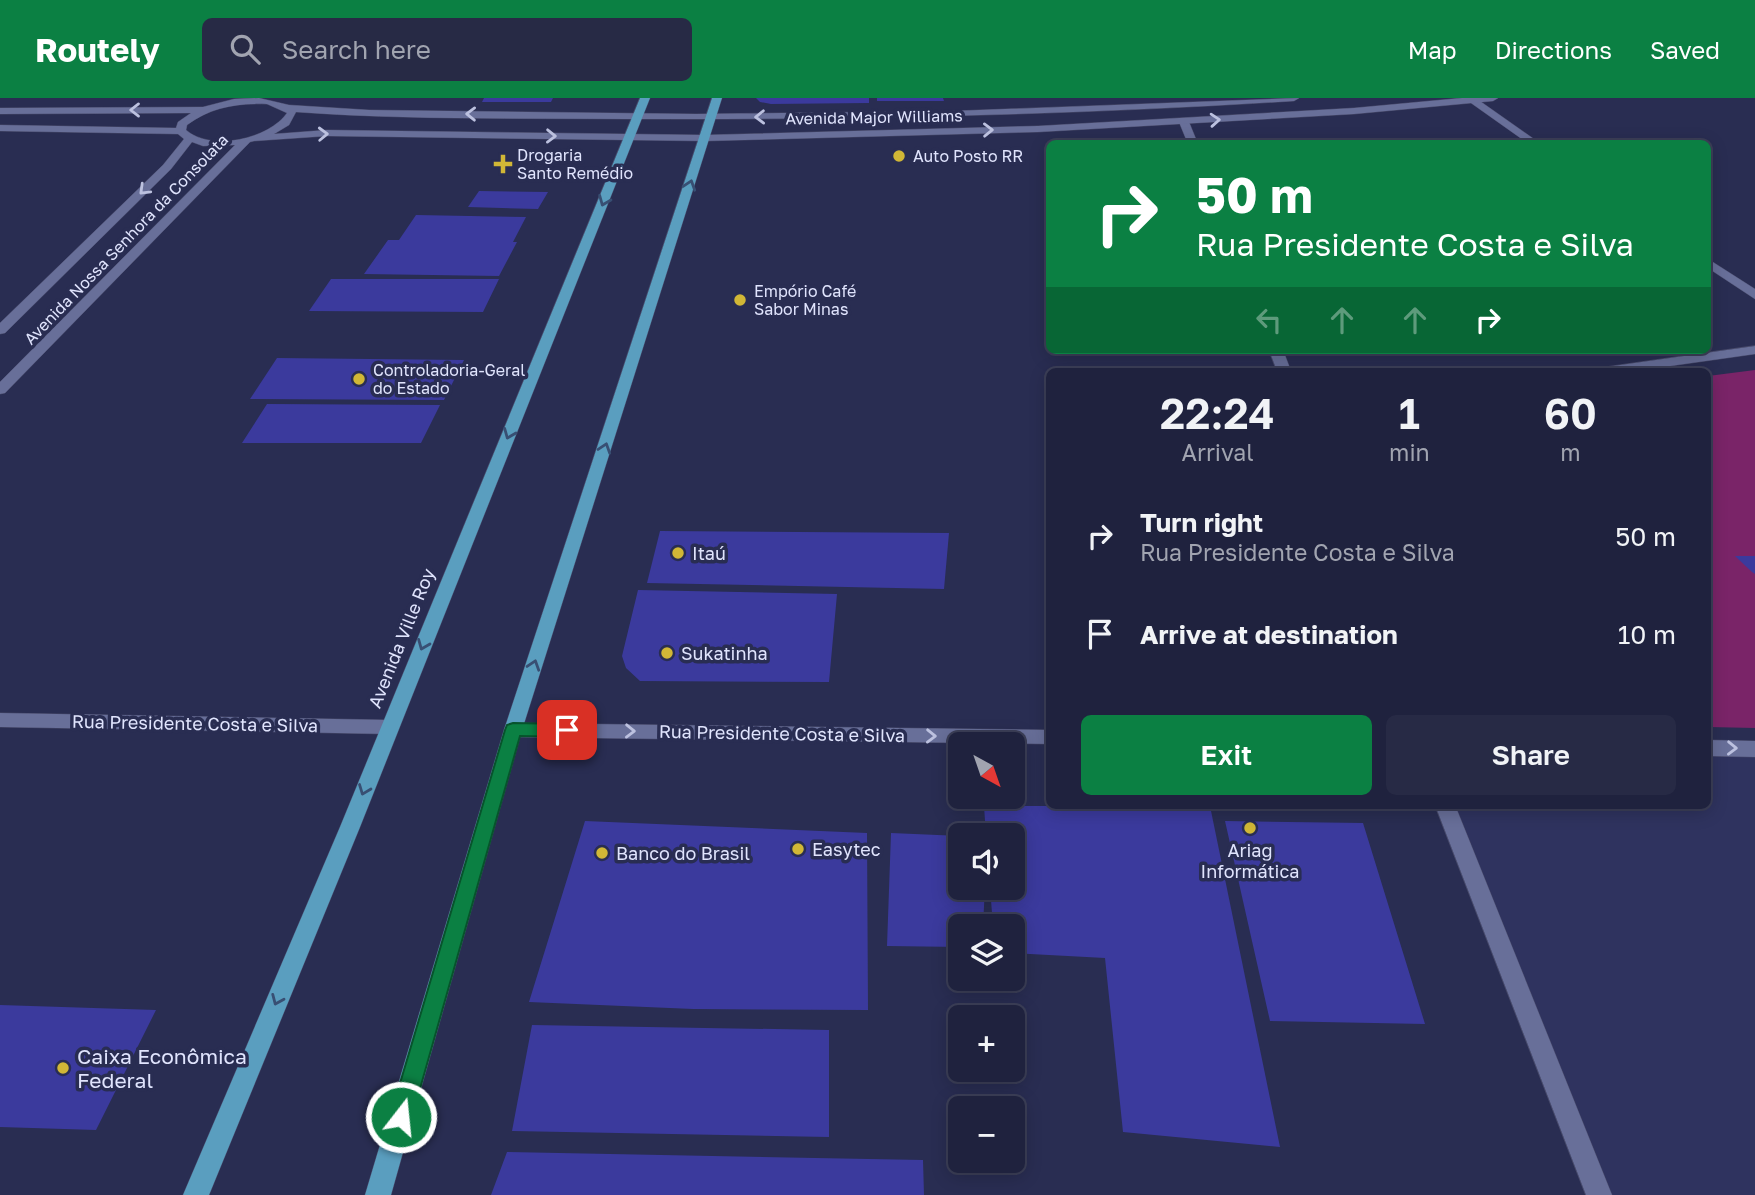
<!DOCTYPE html>
<html lang="en">
<head>
<meta charset="utf-8">
<style>
	body { margin:0; font-family:"Golos Text",sans-serif; background:#272a45; color:#f1f3f6; height:100vh; display:flex; flex-direction:column; font-size:26px; white-space:nowrap }
	* { box-sizing:border-box; margin:0 }
	p { font-size:23px; color:#a1a4b0 }
	.icon { flex:none; width:38px; height:38px; fill:none; stroke:currentColor; stroke-width:2; stroke-linecap:round; stroke-linejoin:round }
	.map { position:relative; flex:1; overflow:hidden }
	.sheet { position:absolute; left:1046px; top:270px; width:665px; height:441px; display:flex; flex-direction:column; background:#1f223e; border-radius:10px; box-shadow:0 4px 18px #0003,0 0 0 2px #3c3f58 }
	.sheet>* { flex:none }
	.banner { position:absolute; left:1046px; top:42px; width:665px; height:214px; border-radius:10px; box-shadow:0 4px 18px #0003,0 0 0 2px #3c3f58; background:#0b8043; color:#fff; overflow:hidden }
	.needle { width:46px; rotate:140deg }
	.fabs { position:absolute; left:948px; top:634px; display:grid; gap:14px }
	.fabs a { display:grid; place-items:center; width:77px; height:77px; border-radius:10px; background:#1f223e; box-shadow:0 4px 18px #0003,0 0 0 2px #3c3f58; font-size:35px }
	.pin { position:absolute; display:grid; place-items:center; width:60px; height:60px; color:#fff; margin:-30px; border-radius:14px; box-shadow:0 4px 10px #0006 }
	.me { position:absolute; width:77px; margin:-38px; rotate:16deg; stroke-linejoin:round; filter:drop-shadow(0 0 5px #0008) }
	.turn { display:flex; align-items:center; gap:24px; height:147px; padding:0 35px; font-size:32px }
	.turn .icon { width:91px; height:91px; stroke-width:2.5 }
	.turn b { display:block; font-size:49px; line-height:60px }
	.lanes { display:flex; align-items:center; height:66px; padding:0 35px; background:#0003; justify-content:center; gap:35px; direction:ltr }
	.lanes .off { opacity:.35 }
	.eta { display:flex; justify-content:space-evenly; align-items:center; height:119px; text-align:center }
	.eta b { font-size:42px; font-weight:600; line-height:49px }
	.action { display:flex; gap:14px; margin-top:auto; padding:14px 35px }
	.action a { flex:1; height:80px; border-radius:10px; background:#0b8043; color:#fff; font-size:28px; font-weight:600; line-height:80px; text-align:center }
	.action a+a { background:#272a45; color:#f1f3f6 }
	ul { padding:0; list-style:none }
	li { display:flex; align-items:center; gap:21px; height:98px; padding:0 35px }
	li div { flex:1 }
	li b { display:block; font-size:26px }
	li em { font-style:normal }
	header { display:flex; align-items:center; gap:42px; box-sizing:border-box; height:98px; padding:0 35px; background:#0b8043; color:#fff }
	header strong { font-size:33px }
	nav { display:flex; gap:38px; margin-inline-start:auto; font-size:24px }
	.search { width:490px; height:63px; background:#272a45; display:flex; align-items:center; gap:18px; box-sizing:border-box; padding:0 24px; border-radius:10px; color:#a1a4b0; font-size:26px }
	.map>svg:first-child { display:block }
	.built { fill:#2f335f }
	.green { fill:#7a2468 }
	.building { fill:#3b3a9d }
	.lines { fill:none; stroke-linecap:round; stroke-linejoin:round }
	.minor-casing { stroke:#484a6a; stroke-width:1 }
	.tertiary-casing { stroke:#484a6a; stroke-width:1 }
	.secondary-casing { stroke:#484a6a; stroke-width:1 }
	.primary-casing { stroke:#484a6a; stroke-width:1 }
	.minor { fill:#686f99; fill-rule:evenodd }
	.tertiary { fill:#686f99; fill-rule:evenodd }
	.secondary { fill:#686f99; fill-rule:evenodd }
	.primary { fill:#5a9ebf; fill-rule:evenodd }
	.oneway { stroke:#bcc1df }
	.oneway2 { stroke:#384f73 }
	.route { fill:#0b8043; stroke:#07532c; stroke-width:2 }
	.poi-dot { fill:#d1b736; stroke:#292d52; stroke-width:2.5 }
	.labels { text-anchor:middle; dominant-baseline:central; stroke-width:7; stroke-linejoin:round; paint-order:stroke }
	.far-street-label { font-size:16px; fill:#e0e4fd; stroke:#292d52 }
	.far-poi-label { font-size:16px; fill:#e0e4fd; stroke:#292d52; text-anchor:start }
	.poi-label { font-size:18px; fill:#e0e4fd; stroke:#292d52; text-anchor:start }
	.street-label { font-size:18px; fill:#e0e4fd; stroke:#292d52 }
	.near-poi-label { font-size:21px; fill:#e0e4fd; stroke:#292d52; text-anchor:start }
</style>
</head>
<body>
<header>
<strong>Routely</strong>
<div class="search"><svg class="icon" aria-label="search" viewBox="0 0 24 24"><circle cx="10" cy="10" r="6"/><path d="M15 15l6 6"/></svg>Search here</div>
<nav><a>Map</a><a>Directions</a><a>Saved</a></nav>
</header>
<div class="map">
<svg width="1755" height="1097" viewBox="0 0 1755 1097">
	<rect width="100%" height="100%" fill="#292d52"/>
	<path class="built" d="M1708 649 1755 650V1097H1594L1441 707H1708Z"/>
	<path class="green" d="M1755 272V630L1708 629V278Z"/>
	<path class="building" d="M484 0H553L551 4H482Z
		M756 0H869V5L771 6 760 4Z
		M877 0H943L944 3H877Z
		M479 93 548 94 538 111 468 109Z
		M416 117 526 119 513 144H517L499 178 364 176 388 142H399Z
		M331 181H499L483 214 309 213Z
		M277 260 464 262 444 302 250 301Z
		M267 306 440 307 421 345H242Z
		M660 433 949 435 944 491 647 485Z
		M1735 458H1755V476L1752 474Z
		M638 492 837 496 829 584 640 583 626 570 622 558Z
		M984 708H1210L1280 1049 1123 1034 1105 860 1013 855V828H993L990 789H1013V737H986Z
		M585 723 867 735 868 912 693 911 529 904Z
		M1225 723 1363 725 1425 926 1270 923Z
		M891 735 961 738V789H985L983 828H961V849L887 848Z
		M0 907 156 912 96 1032 0 1029Z
		M532 927 829 932V1039L512 1033Z
		M507 1054 923 1062 924 1097H491Z"/>
	<g class="lines">
		<defs>
			<path id="minor" d="M1471 1H1477L1541 46H1529L1471 5Z
				M1184 21 1189 24 1198 46H1188L1179 24Z
				M1708 161 1755 191V201L1708 170Z
				M1755 248V256L1635 273H1599L1606 269Z
				M1269 252H1283L1291 273H1277Z
				M0 615 389 622 396 624 398 629 396 634 389 636 0 629Z
				M1435 707H1455L1612 1097H1586Z"/>
			<path id="tertiary" d="M513 625 1050 632V646L513 639 506 637 504 632 506 627Z
				M1708 642 1755 643V659L1708 658Z"/>
			<path id="secondary" d="M259 0 289 7 369 12 696 16 953 13 1299 0 1294 3C1072 17 851 22 629 21 518 20 407 22 296 14L289 27 274 36 327 32 705 37 1038 28 1354 10 1462 0H1498L1493 3 1354 16 1038 34 705 43 327 38 254 43 250 44 5 295 0 296V284L235 47 203 48 192 44 171 71 5 235 0 236V225L163 67 184 41 178 36 0 33V27L176 30 178 24 191 15 0 16V10L203 9 234 1ZM267 6 287 15C269 41 211 54 186 32L187 27C211 9 237 5 267 6Z"/>
			<path id="primary" d="M640 0H650L360 729 209 1097H183L340 729Z
				M712 0H722L522 632 391 1097H365L504 632Z"/>
		</defs>
		<use href="#minor" class="minor-casing"/>
		<use href="#tertiary" class="tertiary-casing"/>
		<use href="#secondary" class="secondary-casing"/>
		<use href="#primary" class="primary-casing"/>
		<use href="#minor" class="minor"/>
		<use href="#tertiary" class="tertiary"/>
		<use href="#secondary" class="secondary"/>
		<use href="#primary" class="primary"/>
	</g>
	<defs><path id="oneway-chevron" d="M-2-3.5L2.5 0L-2 3.5" fill="none" stroke-width="1.6" stroke-linecap="round" stroke-linejoin="round" transform="scale(1.75)"/></defs>
	<g class="oneway">
		<use href="#oneway-chevron" transform="translate(135 12) rotate(180)"/>
		<use href="#oneway-chevron" transform="translate(471 16) rotate(-179)"/>
		<use href="#oneway-chevron" transform="translate(760 19) rotate(179)"/>
		<use href="#oneway-chevron" transform="translate(1215 22) rotate(-4)"/>
		<use href="#oneway-chevron" transform="translate(988 32) rotate(-1)"/>
		<use href="#oneway-chevron" transform="translate(323 36) rotate(-2)"/>
		<use href="#oneway-chevron" transform="translate(551 38) rotate(1)"/>
		<use href="#oneway-chevron" transform="translate(144 92) rotate(136)"/>
		<use href="#oneway-chevron" transform="translate(630 633) rotate(1)"/>
		<use href="#oneway-chevron" transform="translate(931 638) rotate(1)"/>
		<use href="#oneway-chevron" transform="translate(1732 650) rotate(1)"/>
	</g>
	<g class="oneway2">
		<use href="#oneway-chevron" transform="translate(690 87) rotate(-72)"/>
		<use href="#oneway-chevron" transform="translate(604 103) rotate(112)"/>
		<use href="#oneway-chevron" transform="translate(509 336) rotate(112)"/>
		<use href="#oneway-chevron" transform="translate(605 350) rotate(-72)"/>
		<use href="#oneway-chevron" transform="translate(423 547) rotate(112)"/>
		<use href="#oneway-chevron" transform="translate(534 567) rotate(-72)"/>
		<use href="#oneway-chevron" transform="translate(364 692) rotate(111)"/>
		<use href="#oneway-chevron" transform="translate(277 902) rotate(113)"/>
	</g>
	<path class="route" d="M513 625 567 626 573 628 575 632 573 637 567 639 520 638 412 1019 409 1026 401 1030 393 1026 390 1019 505 632 507 627Z"/>
	<g class="poi-dot">
		<circle cx="899" cy="58" r="7"/>
		<path d="M499.5 55.5h7v7h7v7h-7v7h-7v-7h-7v-7h7z"/>
		<circle cx="740" cy="202" r="7"/>
		<circle cx="359" cy="281" r="7"/>
		<circle cx="678" cy="455" r="7"/>
		<circle cx="667" cy="555" r="7"/>
		<circle cx="1250" cy="730" r="7"/>
		<circle cx="798" cy="751" r="7"/>
		<circle cx="602" cy="755" r="7"/>
		<circle cx="63" cy="970" r="7"/>
	</g>
	<g class="labels">
		<g class="far-street-label">
			<text transform="translate(874 19) rotate(-1)">Avenida Major Williams</text>
			<text transform="translate(126 141) rotate(-46)">Avenida Nossa Senhora da Consolata</text>
		</g>
		<g class="far-poi-label">
			<text x="517" y="57">Drogaria<tspan x="517" dy="18">Santo Remédio</tspan></text>
			<text x="913" y="58">Auto Posto RR</text>
			<text x="754" y="193">Empório Café<tspan x="754" dy="18">Sabor Minas</tspan></text>
			<text x="373" y="272">Controladoria-Geral<tspan x="373" dy="18">do Estado</tspan></text>
		</g>
		<g class="poi-label">
			<text x="692" y="455">Itaú</text>
			<text x="681" y="555">Sukatinha</text>
			<text x="812" y="751">Easytec</text>
			<text x="1250" y="752" text-anchor="middle">Ariag<tspan x="1250" dy="21">Informática</tspan></text>
			<text x="616" y="755">Banco do Brasil</text>
		</g>
		<g class="street-label">
			<text transform="translate(401 540) rotate(-68)">Avenida Ville Roy</text>
			<text transform="translate(195 625) rotate(1)">Rua Presidente Costa e Silva</text>
			<text transform="translate(782 635) rotate(1)">Rua Presidente Costa e Silva</text>
		</g>
		<g class="near-poi-label">
			<text x="77" y="958">Caixa Econômica<tspan x="77" dy="24">Federal</tspan></text>
		</g>
	</g>
</svg>
<div class="fabs">
<a><svg class="needle" viewBox="-14 -14 28 28"><path d="M0-13l5 13h-10z" fill="#e53935"/><path d="M0 13l5-13h-10z" fill="#a1a4b0"/></svg></a>
<a><svg class="icon" aria-label="sound" viewBox="0 0 24 24"><path d="M4 9h4l5-4v14l-5-4H4zM17 9q2 3 0 6"/></svg></a>
<a><svg class="icon" aria-label="layers" viewBox="0 0 24 24"><path d="M12 4l9 5-9 5-9-5zM3 14l9 5 9-5"/></svg></a>
<a>+</a>
<a>−</a>
</div>
<div class="pin" style="left:567px;top:632px;background:#d93025"><svg class="icon" aria-label="arrive" viewBox="0 0 24 24"><path d="M6 21V4h12l-3 4 3 4H6"/></svg></div>
<svg class="me" style="left:401px;top:1019px" viewBox="-20 -20 40 40"><circle r="17" fill="#0b8043" stroke="#fff" stroke-width="3"/><path d="M0-11L8 9 0 5-8 9z" fill="#fff"/></svg>
<div class="banner">
<div class="turn"><svg class="icon" aria-label="right" viewBox="0 0 24 24"><path d="M7 20v-9h11M14 6l5 5-5 5"/></svg><div><b>50 m</b>Rua Presidente Costa e Silva</div></div>
<div class="lanes"><svg class="icon off" aria-label="left" viewBox="0 0 24 24"><path d="M17 20v-9H6M10 6l-5 5 5 5"/></svg><svg class="icon off" aria-label="ahead" viewBox="0 0 24 24"><path d="M12 20V5M6 11l6-6 6 6"/></svg><svg class="icon off" aria-label="ahead" viewBox="0 0 24 24"><path d="M12 20V5M6 11l6-6 6 6"/></svg><svg class="icon" aria-label="right" viewBox="0 0 24 24"><path d="M7 20v-9h11M14 6l5 5-5 5"/></svg></div>
</div>
<section class="sheet">
<div class="eta">
<div><b>22:24</b><p>Arrival</p></div>
<div><b>1</b><p>min</p></div>
<div><b>60</b><p>m</p></div>
</div>
<ul>
<li><svg class="icon" aria-label="right" viewBox="0 0 24 24"><path d="M7 20v-9h11M14 6l5 5-5 5"/></svg><div><b>Turn right</b><p>Rua Presidente Costa e Silva</p></div><em>50 m</em></li>
<li><svg class="icon" aria-label="arrive" viewBox="0 0 24 24"><path d="M6 21V4h12l-3 4 3 4H6"/></svg><div><b>Arrive at destination</b></div><em>10 m</em></li>
</ul>
<div class="action"><a>Exit</a><a>Share</a></div>
</section>
</div>
</body>
</html>
